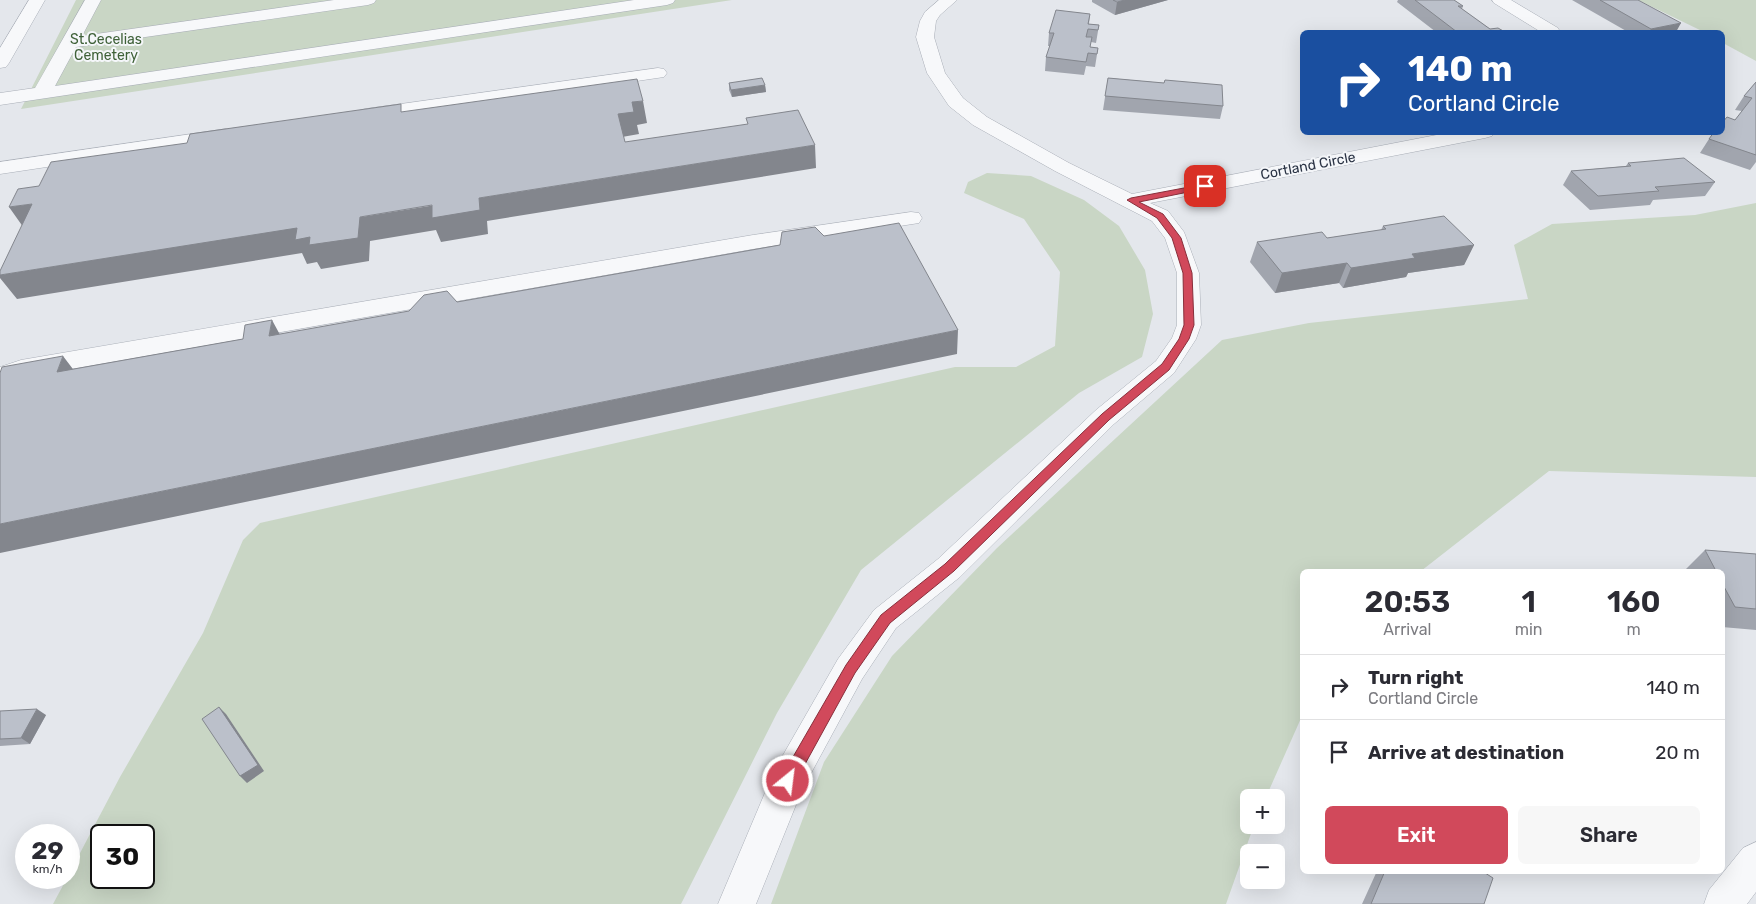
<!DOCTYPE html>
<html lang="en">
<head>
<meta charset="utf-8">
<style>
	body { margin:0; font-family:Rubik,sans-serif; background:#f7f7f7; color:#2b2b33; height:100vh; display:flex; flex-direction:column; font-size:19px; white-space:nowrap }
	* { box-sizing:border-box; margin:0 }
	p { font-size:16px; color:#7c7c81 }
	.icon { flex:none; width:28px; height:28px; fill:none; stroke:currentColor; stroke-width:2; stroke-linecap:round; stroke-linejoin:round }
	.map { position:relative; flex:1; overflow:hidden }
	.panel { position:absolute; left:1300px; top:569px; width:425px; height:305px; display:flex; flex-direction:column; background:#fff; border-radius:8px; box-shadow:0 5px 20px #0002 }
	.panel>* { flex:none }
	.hud { position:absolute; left:1300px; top:30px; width:425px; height:105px; border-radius:8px; box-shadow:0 5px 20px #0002; background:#1a4fa0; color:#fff; overflow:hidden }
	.buttons { position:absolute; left:1240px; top:789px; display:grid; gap:10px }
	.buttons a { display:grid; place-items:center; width:45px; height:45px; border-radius:8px; background:#fff; box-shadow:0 5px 20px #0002; font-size:25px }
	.speed { position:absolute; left:15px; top:824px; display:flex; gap:10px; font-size:25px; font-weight:700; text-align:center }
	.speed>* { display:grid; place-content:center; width:65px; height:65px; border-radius:50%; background:#fff; box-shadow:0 5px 20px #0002; line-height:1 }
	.speed small { font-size:12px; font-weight:400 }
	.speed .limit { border:2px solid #111; border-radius:8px; background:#fff; color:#111 }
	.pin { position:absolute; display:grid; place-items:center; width:42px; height:42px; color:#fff; margin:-21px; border-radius:10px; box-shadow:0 2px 8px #0006 }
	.me { position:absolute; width:55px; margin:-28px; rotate:29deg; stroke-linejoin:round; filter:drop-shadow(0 0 4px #0008) }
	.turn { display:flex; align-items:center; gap:18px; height:105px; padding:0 25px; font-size:22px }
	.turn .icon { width:65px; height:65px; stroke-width:2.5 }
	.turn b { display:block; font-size:35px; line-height:42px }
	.eta { display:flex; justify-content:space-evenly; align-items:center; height:85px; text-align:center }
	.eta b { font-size:30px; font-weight:600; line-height:35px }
	.primary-button { display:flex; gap:10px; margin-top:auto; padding:10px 25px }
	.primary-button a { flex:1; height:58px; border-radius:8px; background:#d1495b; color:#fff; font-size:20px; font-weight:600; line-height:58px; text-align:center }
	.primary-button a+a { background:#f7f7f7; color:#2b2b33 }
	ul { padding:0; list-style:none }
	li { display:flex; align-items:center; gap:15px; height:65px; padding:0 25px; border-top:1px solid #e1e1e2 }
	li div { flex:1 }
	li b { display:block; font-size:19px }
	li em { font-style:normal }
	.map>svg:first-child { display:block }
	.green { fill:#c9d6c5; fill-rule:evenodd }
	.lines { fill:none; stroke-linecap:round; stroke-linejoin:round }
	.minor-casing { stroke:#a9aeb7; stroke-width:1 }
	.minor { fill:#f7f8fa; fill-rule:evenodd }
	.wall { fill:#a1a5ae }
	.shaded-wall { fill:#83868d }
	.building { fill:#bbc0ca; stroke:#83868d }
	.route { fill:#d1495b; stroke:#882f3b }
	.labels { text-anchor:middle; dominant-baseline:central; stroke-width:4; stroke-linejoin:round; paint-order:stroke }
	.far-park-label { font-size:14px; fill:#3f6138; stroke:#f4f6f9 }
	.far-street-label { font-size:14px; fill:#2b3445; stroke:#f4f6f9 }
</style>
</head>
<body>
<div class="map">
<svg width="1756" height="904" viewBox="0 0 1756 904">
	<rect width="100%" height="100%" fill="#e4e7ec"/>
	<path class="green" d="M76 0H732L21 109Z
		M1638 0H1756V61L1723 43 1722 32H1704Z
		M987 173 1031 176 1084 200 1119 226 1145 270 1153 314 1142 357 1079 393 861 570 777 713 681 904H53L67 878H69V874L120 777 203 633 243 540 260 523 955 367H1016L1055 346 1060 272 1024 219 964 193 968 182ZM101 835H144V878H101Z
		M1756 203V477L1549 471 1421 571H1302V716L1266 797 1249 798V825H1254L1226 904H771L824 762 892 656 997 548 1222 340 1309 323 1528 299 1514 245 1552 224 1695 215Z"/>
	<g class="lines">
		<defs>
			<path id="minor" d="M29 0H45L9 63 6 67 0 68V48Z
				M85 0H101L82 36 334 0H376L374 3 368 5 76 47 55 86 634 0H675L673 3 667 5 0 105V93L35 88Z
				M939 0H957L940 15 936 21 934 37 945 73 963 98 987 117 1069 163 1132 194 1452 132H1494L1492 136 1485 138 1150 203 1168 211 1184 232 1199 273 1201 325 1196 339 1174 373 1114 424 960 577 896 628 862 679 802 790 756 904H718L775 769 838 659 874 610 938 559 1096 410 1156 361 1172 338 1177 325V273L1165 238 1152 221 1055 171 973 125 949 106 927 73 916 37 920 21 925 12Z
				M1492 0H1511L1558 28 1560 32H1541L1494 3Z
				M658 68 664 69 667 73 664 77 365 121 358 119 355 115 358 111 365 109Z
				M226 129 233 131 236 135 233 139 0 174V162Z
				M911 212 919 213 922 218 919 223 753 249 26 377 0 386V367L21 360 753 235Z
				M1756 842V892L1747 904H1704L1709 890 1743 848Z"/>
		</defs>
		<use href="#minor" class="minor-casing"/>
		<use href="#minor" class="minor"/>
	</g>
	<path class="wall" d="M1092 0H1168L1115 15 1092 2Z
		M1398 0H1454L1463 6 1462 9 1490 29 1505 32H1436L1397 2Z
		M1572 0H1638L1676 32H1628Z
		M1090 14 1089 24 1099 25 1096 43 1091 42 1090 47 1098 48 1095 67 1086 66 1084 75 1045 71 1046 57 1050 46H1048L1049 33Z
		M1108 78 1164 83 1165 80 1223 106 1220 119 1103 110Z
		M1756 82V162L1750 170 1700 153 1709 139 1735 120 1742 111 1735 110 1744 96Z
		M729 83 765 85 766 92 732 97 729 90Z
		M1628 163 1715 182 1705 196 1653 200 1650 205 1590 210 1563 185 1571 171 1626 166Z
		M1383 226 1474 245 1464 265 1408 273 1406 277 1343 288 1339 283 1275 293 1250 262 1257 242 1327 238 1381 230Z
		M1705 550 1756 554V630L1722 627V571H1687L1686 569Z
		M0 711 46 715 30 744 0 746Z
		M1377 871H1482L1484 904H1362Z"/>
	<path class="shaded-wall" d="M1125 0H1168L1115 15 1117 2Z
		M1681 23 1676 32H1649L1651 29Z
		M765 85 766 92 732 97 731 90Z
		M643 101 647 123 637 125 639 134 622 137 618 114 632 102Z
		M815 145 816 168 487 221 488 234 441 242 436 230 370 241 369 261 321 269 317 262 307 264 302 253 17 299 0 278V275L479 198Z
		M32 204 26 231 9 207Z
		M1474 245 1464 265 1408 273 1406 277 1343 288 1351 268 1412 254Z
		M1347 263 1339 283 1275 293 1282 273Z
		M272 320 285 344 269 336Z
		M958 330 957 354 0 553V524Z
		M63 356 82 381 57 372Z
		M219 707 226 714 264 771 247 783 240 776Z
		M37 709 46 715 30 744 21 738Z"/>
	<path class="building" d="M1113 0H1125L1117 2Z
		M1415 0H1454L1463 6H1458L1490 29 1498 28 1505 32H1457Z
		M1600 0H1638L1681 23 1651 29Z
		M1056 10 1090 14 1088 24 1099 25 1098 30 1088 29 1086 37H1092L1090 47 1098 48 1097 54 1088 53 1086 62 1046 57 1054 33H1049Z
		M762 78 765 85 731 90 729 83Z
		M1108 78 1164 83 1165 80 1222 85 1223 106 1105 96Z
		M637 79 643 101 632 102 634 112 618 114 625 142 748 124 746 118 798 110 815 145 479 198 480 210 432 218V205L360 217 358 238 309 245 310 237 295 240 297 228 0 275V271L32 204 9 207 18 189 39 186 51 162 187 143 190 134 401 104V112Z
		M1756 82V155L1709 139 1714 132H1722V123L1727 117 1735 120 1752 98 1744 96Z
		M1684 158 1715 182 1655 187 1659 191 1598 196 1571 171 1631 166 1628 163Z
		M1444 216 1474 245 1412 254 1415 258 1351 268 1347 263 1282 273 1257 242 1322 232 1327 238 1386 229 1383 226Z
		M899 223 958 330 0 524V373L2 367 63 356 57 372 243 339 245 325 272 320 269 336 409 311 424 295 447 291 457 302 780 245 782 232 815 227 824 236Z
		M1705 550 1756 554V609L1735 607 1722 583V571H1716Z
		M219 707 258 765 240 776 202 719Z
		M37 709 21 738 0 739V711Z
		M1385 871H1482L1493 878 1484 904H1371Z"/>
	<path class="route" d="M1205 184H1208V188L1139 202 1163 214 1181 238 1192 273 1194 325 1189 339 1169 370 1109 420 954 571 890 623 855 673 793 786 788 788 782 786 780 781 782 776 846 665 881 615 945 564 1102 414 1162 364 1179 339 1184 325 1183 273 1172 238 1157 218 1127 200 1131 198Z"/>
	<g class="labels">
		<g class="far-park-label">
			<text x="106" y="39">St.Cecelias<tspan x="106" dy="16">Cemetery</tspan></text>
		</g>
		<g class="far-street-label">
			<text transform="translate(1308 166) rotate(-11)">Cortland Circle</text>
		</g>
	</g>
</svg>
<div class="buttons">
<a>+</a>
<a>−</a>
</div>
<div class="speed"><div>29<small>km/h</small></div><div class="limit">30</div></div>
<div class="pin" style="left:1205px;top:186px;background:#d93025"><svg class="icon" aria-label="arrive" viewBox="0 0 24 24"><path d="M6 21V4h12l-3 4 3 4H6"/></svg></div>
<svg class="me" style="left:788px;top:781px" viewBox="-20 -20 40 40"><circle r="17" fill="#d1495b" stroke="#fff" stroke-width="3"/><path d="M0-11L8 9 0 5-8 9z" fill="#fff"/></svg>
<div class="hud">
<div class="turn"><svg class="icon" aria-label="right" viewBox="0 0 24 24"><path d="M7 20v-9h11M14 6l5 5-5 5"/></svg><div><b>140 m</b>Cortland Circle</div></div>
</div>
<section class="panel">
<div class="eta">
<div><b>20:53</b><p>Arrival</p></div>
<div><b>1</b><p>min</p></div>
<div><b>160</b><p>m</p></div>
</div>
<ul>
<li><svg class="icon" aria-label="right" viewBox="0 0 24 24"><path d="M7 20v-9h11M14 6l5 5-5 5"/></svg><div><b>Turn right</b><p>Cortland Circle</p></div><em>140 m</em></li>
<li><svg class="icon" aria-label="arrive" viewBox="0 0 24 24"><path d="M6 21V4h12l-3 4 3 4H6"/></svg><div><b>Arrive at destination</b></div><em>20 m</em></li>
</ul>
<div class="primary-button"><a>Exit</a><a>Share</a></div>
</section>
</div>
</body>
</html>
